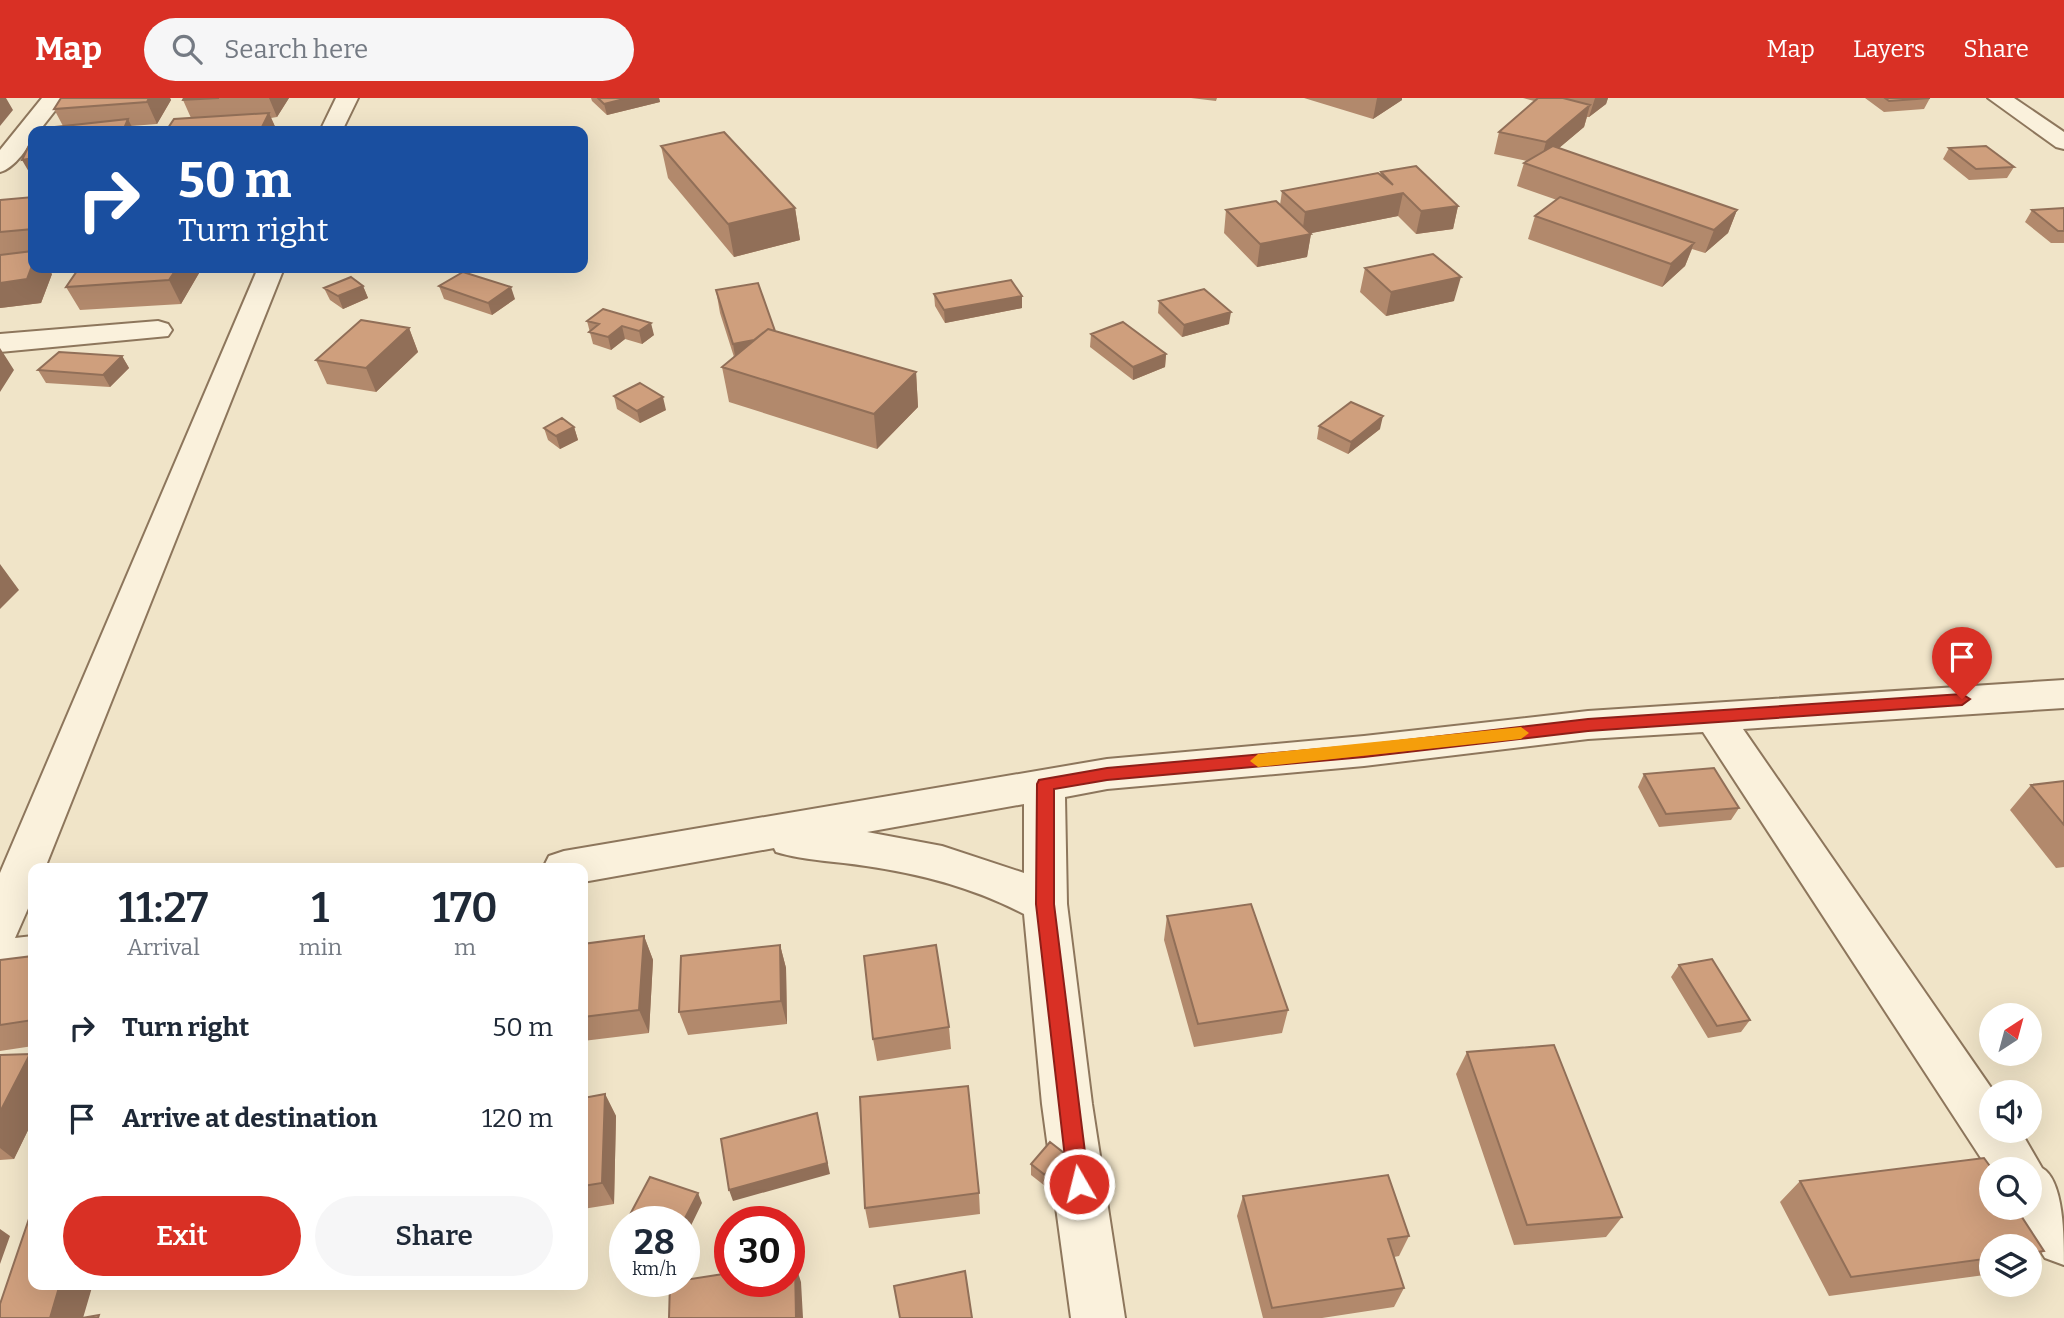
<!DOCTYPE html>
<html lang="en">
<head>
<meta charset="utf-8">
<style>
	body { margin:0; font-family:Bitter,serif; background:#f6f6f7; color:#1f2937; height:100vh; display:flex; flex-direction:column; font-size:26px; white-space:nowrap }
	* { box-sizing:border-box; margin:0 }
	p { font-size:23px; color:#747a83 }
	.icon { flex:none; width:38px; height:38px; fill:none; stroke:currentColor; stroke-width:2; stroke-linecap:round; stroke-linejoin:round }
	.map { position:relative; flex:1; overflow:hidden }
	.panel { position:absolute; left:28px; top:765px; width:560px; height:427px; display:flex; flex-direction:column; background:#fff; border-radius:14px; box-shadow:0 7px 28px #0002 }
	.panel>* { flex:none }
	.top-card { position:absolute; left:28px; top:28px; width:560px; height:147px; border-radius:14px; box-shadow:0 7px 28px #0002; background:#1a4fa0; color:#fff; overflow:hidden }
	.needle { width:46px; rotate:36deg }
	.tools { position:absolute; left:1979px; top:905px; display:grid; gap:14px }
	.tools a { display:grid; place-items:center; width:63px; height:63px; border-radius:50%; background:#fff; box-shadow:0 7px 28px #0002; font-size:35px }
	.speed { position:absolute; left:609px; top:1108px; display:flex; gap:14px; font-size:35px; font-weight:700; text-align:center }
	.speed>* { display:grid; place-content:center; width:91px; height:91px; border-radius:50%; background:#fff; box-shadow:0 7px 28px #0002; line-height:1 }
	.speed small { font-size:18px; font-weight:400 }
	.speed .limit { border:10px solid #d22; background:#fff; color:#111 }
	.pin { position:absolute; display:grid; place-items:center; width:60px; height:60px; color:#fff; margin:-72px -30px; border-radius:50% 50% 50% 0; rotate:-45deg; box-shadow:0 0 7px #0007 }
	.pin .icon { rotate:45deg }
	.me { position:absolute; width:77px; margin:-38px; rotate:352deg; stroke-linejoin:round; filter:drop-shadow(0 0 5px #0008) }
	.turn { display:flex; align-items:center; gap:24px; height:147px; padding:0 35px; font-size:32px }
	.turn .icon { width:91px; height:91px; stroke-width:2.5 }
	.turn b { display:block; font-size:49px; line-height:60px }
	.eta { display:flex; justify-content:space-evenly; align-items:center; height:119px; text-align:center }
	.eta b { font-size:42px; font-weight:600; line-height:49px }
	.action { display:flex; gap:14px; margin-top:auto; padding:14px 35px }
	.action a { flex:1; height:80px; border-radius:42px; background:#d93025; color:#fff; font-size:28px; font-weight:600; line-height:80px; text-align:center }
	.action a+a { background:#f6f6f7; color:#1f2937 }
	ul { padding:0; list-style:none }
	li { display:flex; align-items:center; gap:21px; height:91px; padding:0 35px }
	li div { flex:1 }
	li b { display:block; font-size:26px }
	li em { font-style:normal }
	header { display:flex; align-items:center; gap:42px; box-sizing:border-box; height:98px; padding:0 35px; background:#d93025; color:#fff }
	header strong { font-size:33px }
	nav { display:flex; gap:38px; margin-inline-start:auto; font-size:24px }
	.search { width:490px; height:63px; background:#f6f6f7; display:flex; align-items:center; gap:18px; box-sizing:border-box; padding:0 24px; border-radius:38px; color:#747a83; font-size:26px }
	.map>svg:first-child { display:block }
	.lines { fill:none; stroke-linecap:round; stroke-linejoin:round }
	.minor-casing { stroke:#8d765c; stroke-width:4 }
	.minor { fill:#faf1dc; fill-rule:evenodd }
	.wall { fill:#b2896c }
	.shaded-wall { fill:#916f58 }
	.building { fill:#cf9f7d; stroke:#916f58; stroke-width:2 }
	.route { fill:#d93025; stroke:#8d1f18; stroke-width:2 }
	.slow { fill:#f59e0b }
</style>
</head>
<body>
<header>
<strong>Map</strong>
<div class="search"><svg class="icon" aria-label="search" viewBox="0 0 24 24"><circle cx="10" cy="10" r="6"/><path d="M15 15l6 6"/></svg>Search here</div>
<nav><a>Map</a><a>Layers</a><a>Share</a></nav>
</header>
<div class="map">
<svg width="2064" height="1220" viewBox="0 0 2064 1220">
	<rect width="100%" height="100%" fill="#f0e4c8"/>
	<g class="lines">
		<defs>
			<path id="minor" d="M42 0H65L39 33H33C33 47 13 71 0 74V52Z
				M336 0H358L342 33H320Z
				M1988 0H2014L2064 34V51L2056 49Z
				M258 170H284L45 770H33V799L15 840 33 838V876L0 881V775Z
				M158 223 168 226 172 232 168 238 0 254V236Z
				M2064 582V610L1743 631 1994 994H1992V1032H2020L2042 1070C2064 1082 2064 1140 2064 1167L2045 1160 2013 1110H2030V1071H1992V1077L1703 634 1588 641 1364 668 1107 691 1065 699 1067 806 1092 1006 1125 1220H1071L1042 1006 1024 816C974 790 922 776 866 768 836 763 805 763 776 754L774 750 583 784V770H543L549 758 564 753 1107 661 1364 638 1588 613ZM1024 706V775L942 748 867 734Z"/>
		</defs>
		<use href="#minor" class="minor-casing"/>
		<use href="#minor" class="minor"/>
	</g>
	<path class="wall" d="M61 0H170L171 2 157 26 131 28 134 33 63 28 54 11Z
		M184 0H289L277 19 271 20 277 33H166L191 20 183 2Z
		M591 0H659L660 4 607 17 592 3Z
		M1191 0H1217L1216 3Z
		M1304 0H1402V2L1373 21Z
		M1523 0H1608L1606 6 1589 19H1587L1584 29 1559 50 1737 112 1728 135 1705 155 1692 151 1685 168 1662 189 1528 141 1535 118 1557 102 1517 88 1524 65 1527 63 1494 56 1499 34 1534 3Z
		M1865 0H1930L1924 11 1884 14Z
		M661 48 795 110 800 142 734 159 668 80Z
		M1949 50 2014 69 2007 80 1969 82 1943 61Z
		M1381 74 1458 108 1453 131 1416 136 1398 118 1311 135 1307 159 1257 169 1224 135 1226 112 1280 107 1282 93 1380 76Z
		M33 99V170L52 176 41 205 0 210V102Z
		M2064 110V145H2051L2025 124 2032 112Z
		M79 170H202L181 206 80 212 66 189Z
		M1365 170 1454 203 1386 218 1360 194Z
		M363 188 368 200 343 211 330 202 324 190Z
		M439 188 515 201 492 217 444 201Z
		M716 192 775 233 916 274 918 309 877 351 729 304 722 269 734 259 720 215Z
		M934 196 1022 210 945 225 935 208Z
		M1159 203 1229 226 1182 239 1158 215Z
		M603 211 654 237 642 246 625 241 611 252 593 246 587 223Z
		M409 230 418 254 376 294 327 286 316 262Z
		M1091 236 1166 256 1165 269 1133 282 1090 249Z
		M122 258 129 270 110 289 46 285 38 272Z
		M614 298 666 312 640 325 617 311Z
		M1319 328 1380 331 1348 356 1317 341Z
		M574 329 578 342 560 351 548 342 544 330Z
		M1644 676 1739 710 1731 722 1659 729 1638 689Z
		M2064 683V769L2056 770 2010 712 2031 687Z
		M1167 818 1288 912 1282 935 1194 949 1164 842Z
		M644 838 653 862 649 935 583 943V846Z
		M780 847 786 870 787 926 688 937 679 914Z
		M33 858V948L0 953V862Z
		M1679 867 1750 922 1741 934 1708 940 1671 879Z
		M949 929 951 951 877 963 873 941Z
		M1467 954 1622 1119 1606 1139 1514 1147 1456 976Z
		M30 956 33 959V1022L14 1061 0 1062V957Z
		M605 996 616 1018 614 1106 583 1111V1000Z
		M1064 1055V1066L1045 1088 1031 1077V1066Z
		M1984 1060 1992 1071V1110H2016L2044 1153 2030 1163V1148H1992V1176L1829 1198 1780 1104 1800 1083Z
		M979 1095 980 1116 869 1130 865 1110Z
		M1243 1098 1409 1138 1399 1158 1394 1159 1404 1190 1394 1209 1322 1220H1263L1237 1118Z"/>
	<path class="shaded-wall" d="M0 0H6L13 12 0 28Z
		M149 0H170L171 2 157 26 147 4Z
		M269 0H289L277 19Z
		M628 0H659L660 4 607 17 604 6Z
		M1377 0H1402V2L1373 21Z
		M1595 0H1608L1606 6 1589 19Z
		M1590 7 1584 29 1540 66 1546 44Z
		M269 15 277 33H260Z
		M128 21 134 33H123Z
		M33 60V81L22 62Z
		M1403 95 1398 118 1302 137 1305 114Z
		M1458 108 1453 131 1416 136 1421 113Z
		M795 110 800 142 734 159 728 126Z
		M1737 112 1728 135 1705 155 1714 132Z
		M1311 136 1307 159 1257 169 1260 146Z
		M1694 145 1685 168 1662 189 1671 166Z
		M33 165V170H48L52 176 41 205 0 210V185Z
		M177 170H202L181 206 169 182Z
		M1461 179 1454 203 1386 218 1391 194Z
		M363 188 368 200 343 211 338 198Z
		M511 189 515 201 492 217 488 205Z
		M1022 198V210L945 225 944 212Z
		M1231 214 1229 226 1182 239 1184 227Z
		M651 225 654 237 642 246 639 233Z
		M622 228 625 241 611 252 608 239Z
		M409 230 418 254 376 294 366 270Z
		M777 238 737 270 733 246Z
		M0 250 14 272 0 294Z
		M1166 256 1165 269 1133 282V269Z
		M122 258 129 270 110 289 103 277Z
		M916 274 918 309 877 351 874 316Z
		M663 299 666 312 640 325 637 313Z
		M1383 318 1380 331 1348 356 1351 344Z
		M574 329 578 342 560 351 556 338Z
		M0 466 19 492 0 511Z
		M644 838 653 862 649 935 639 912Z
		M780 847 786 870 787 926 781 903Z
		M30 956 33 959V1022L14 1061 0 1050V1014Z
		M605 996 616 1018 614 1106 602 1085Z
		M817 1015 830 1076 733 1103 729 1092Z
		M1064 1055V1066L1045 1088V1077Z
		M698 1095 702 1105 684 1142V1124H683Z
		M0 1131 10 1138 0 1166Z
		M795 1165 801 1184 803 1220H796Z
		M60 1186H93L83 1220H50Z
		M176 1186H188L183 1192Z"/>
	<path class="building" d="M61 0H149L147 4 54 11Z
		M184 0H219L183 2Z
		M598 0H628L604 6Z
		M1538 0H1563L1590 7 1546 44 1499 34Z
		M1885 0H1930L1889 3Z
		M269 15 260 33H166L174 21Z
		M128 21 123 33H36L37 31Z
		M724 34 795 110 728 126 661 48Z
		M33 39V60L22 62Z
		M1553 48 1737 112 1714 132 1524 65Z
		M1986 48 2014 69 1976 71 1949 50Z
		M1416 68 1458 108 1421 113 1403 95 1305 114 1282 93 1378 75 1393 87 1381 74Z
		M33 99V131L0 134V102Z
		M1560 99 1694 145 1671 166 1535 118Z
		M1276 103 1311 136 1260 146 1226 112Z
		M2064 110V133H2058L2032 112Z
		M33 153V165L27 181 0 185V157Z
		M1433 156 1461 179 1391 194 1365 170Z
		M79 170H177L169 182 66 189Z
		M463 174 511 189 488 205 439 188Z
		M351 179 363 188 338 198 324 190Z
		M1011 182 1022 198 944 212 934 196Z
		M758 185 775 233 768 231 754 242 733 246 716 192Z
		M1204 191 1231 214 1184 227 1159 203Z
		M603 211 651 225 639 233 622 228 608 239 589 234 599 226 587 223Z
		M361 222 409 230 366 270 316 262Z
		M1123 224 1166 256 1133 269 1091 236Z
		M768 231 916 274 874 316 722 269Z
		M59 254 122 258 103 277 38 272Z
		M640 285 663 299 637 313 614 298Z
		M1351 304 1383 318 1351 344 1319 328Z
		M562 320 574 329 556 338 544 330Z
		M1714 670 1739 710 1666 716 1644 676Z
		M2064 683V727L2031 687Z
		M1251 806 1288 912 1198 926 1167 818Z
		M644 838 639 912 583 919V846Z
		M780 847 781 903 679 914 681 858Z
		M936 847 949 929 873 941 864 858Z
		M33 858V922L0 927V862Z
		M1712 861 1750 922 1717 928 1679 867Z
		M1554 947 1622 1119 1527 1127 1467 954Z
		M30 956 0 1014V957Z
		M968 988 979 1095 865 1110 860 999Z
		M605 996 602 1085 583 1088V1000Z
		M817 1015 827 1065 729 1092 721 1041Z
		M1050 1044 1064 1055 1045 1077 1031 1066Z
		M1984 1060 1992 1071V1110H2016L2044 1153 2030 1155V1148H1992V1160L1851 1179 1800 1083Z
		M1388 1077 1409 1138 1388 1141 1404 1190 1272 1210 1243 1098Z
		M650 1079 698 1095 683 1124H626Z
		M33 1109V1186H60L50 1220H0V1206Z
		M795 1165 796 1220H669L670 1184 684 1183V1182L730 1175V1183H789V1166Z
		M965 1173 972 1220H900L894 1188Z
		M99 1217 98 1220H82Z"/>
	<path class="route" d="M1962 596 1970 601 1962 607 1588 633 1364 659 1107 682 1054 691V806L1089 1086 1086 1093 1079 1096 1071 1093 1068 1086 1036 806 1037 686 1039 682 1107 670 1364 647 1588 621Z"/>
	<path class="slow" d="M1521 629 1529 635 1521 641 1258 669 1250 663 1258 656Z"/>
</svg>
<div class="tools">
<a><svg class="needle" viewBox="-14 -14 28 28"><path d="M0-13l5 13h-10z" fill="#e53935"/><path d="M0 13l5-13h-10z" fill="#747a83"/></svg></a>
<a><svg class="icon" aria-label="sound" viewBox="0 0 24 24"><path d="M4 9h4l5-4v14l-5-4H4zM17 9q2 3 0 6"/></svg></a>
<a><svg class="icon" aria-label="search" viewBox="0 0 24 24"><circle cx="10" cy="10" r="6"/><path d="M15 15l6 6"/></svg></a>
<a><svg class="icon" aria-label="layers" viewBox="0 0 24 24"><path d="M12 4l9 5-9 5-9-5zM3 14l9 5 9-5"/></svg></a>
</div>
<div class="speed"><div>28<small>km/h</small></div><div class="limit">30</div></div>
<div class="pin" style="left:1962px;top:601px;background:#d93025"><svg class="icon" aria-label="arrive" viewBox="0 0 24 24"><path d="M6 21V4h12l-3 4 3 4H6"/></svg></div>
<svg class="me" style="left:1079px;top:1086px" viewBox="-20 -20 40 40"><circle r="17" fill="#d93025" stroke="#fff" stroke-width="3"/><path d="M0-11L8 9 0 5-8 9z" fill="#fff"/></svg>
<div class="top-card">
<div class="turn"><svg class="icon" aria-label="right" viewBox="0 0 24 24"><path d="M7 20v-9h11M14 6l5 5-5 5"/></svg><div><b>50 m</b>Turn right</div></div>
</div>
<section class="panel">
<div class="eta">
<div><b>11:27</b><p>Arrival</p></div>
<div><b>1</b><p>min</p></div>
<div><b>170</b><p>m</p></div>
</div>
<ul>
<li><svg class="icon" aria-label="right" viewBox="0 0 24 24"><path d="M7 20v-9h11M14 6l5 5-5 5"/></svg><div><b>Turn right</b></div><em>50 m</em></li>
<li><svg class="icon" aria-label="arrive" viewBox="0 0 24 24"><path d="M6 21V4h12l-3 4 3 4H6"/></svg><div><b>Arrive at destination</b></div><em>120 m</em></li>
</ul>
<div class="action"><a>Exit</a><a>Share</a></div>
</section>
</div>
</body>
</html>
